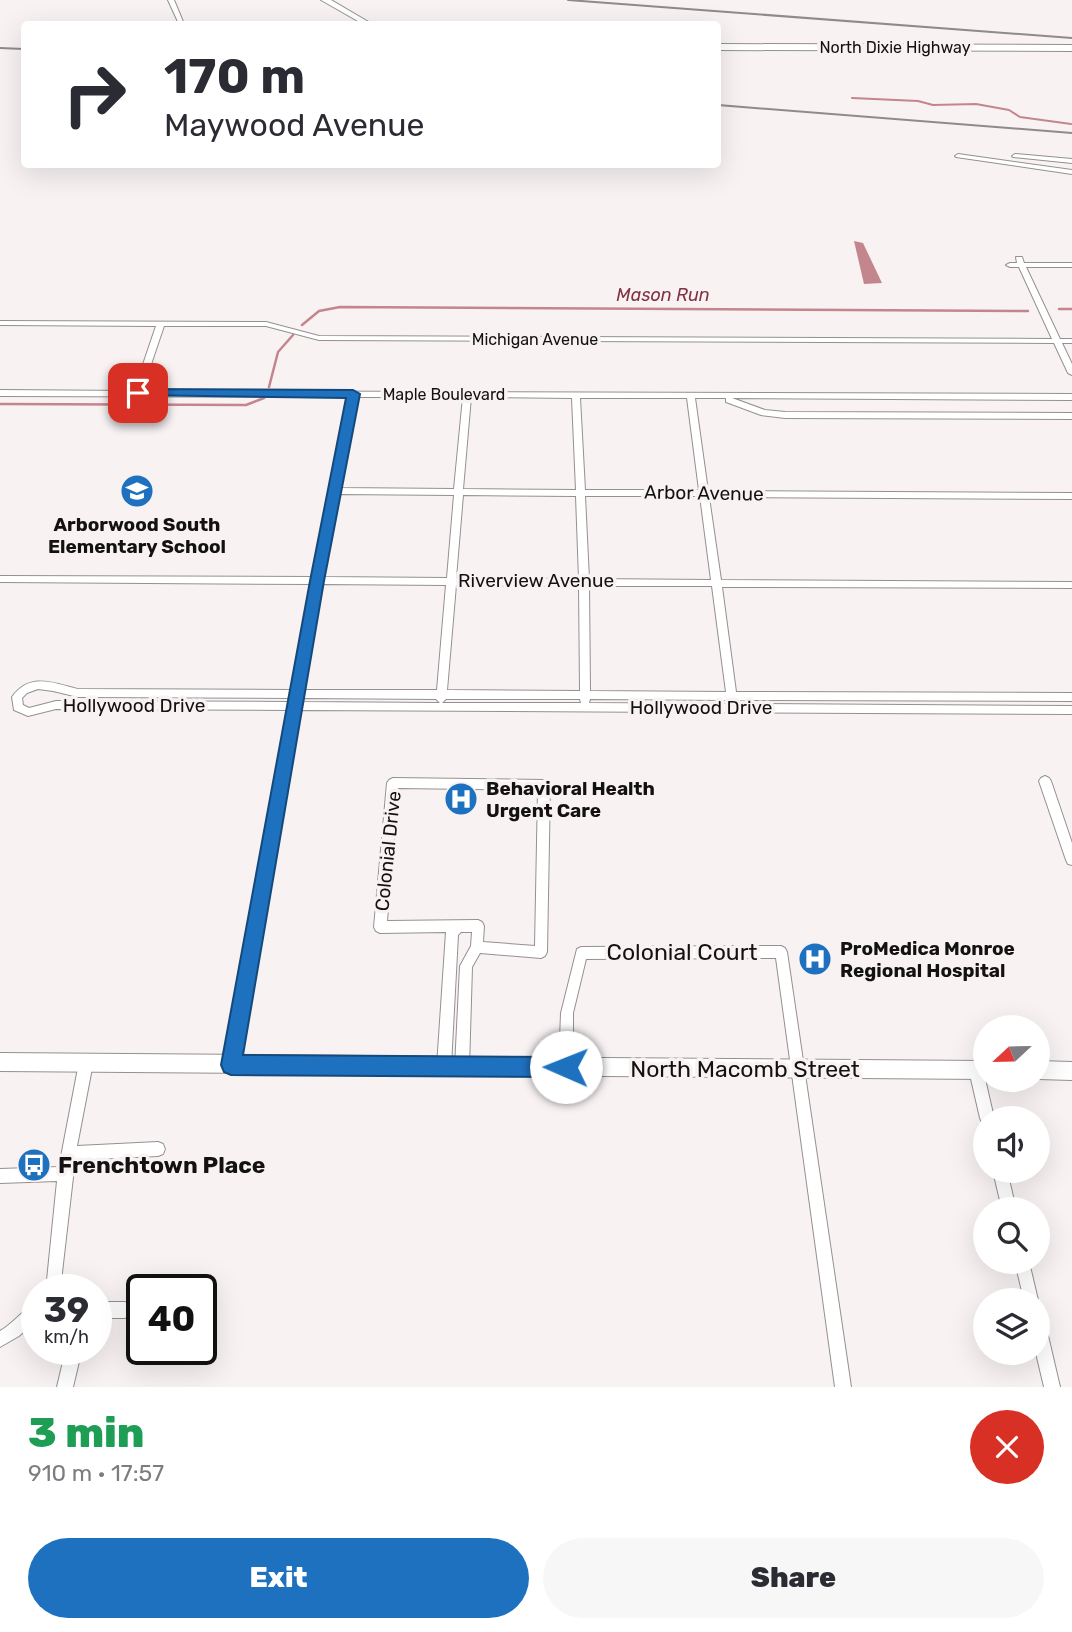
<!DOCTYPE html>
<html lang="en">
<head>
<meta charset="utf-8">
<style>
	body { margin:0; font-family:Rubik,sans-serif; background:#f7f7f7; color:#2b2b33; height:100vh; display:flex; flex-direction:column; font-size:26px; white-space:nowrap }
	* { box-sizing:border-box; margin:0 }
	p { font-size:23px; color:#7c7c81 }
	.icon { flex:none; width:38px; height:38px; fill:none; stroke:currentColor; stroke-width:2; stroke-linecap:round; stroke-linejoin:round }
	.map { position:relative; height:1387px; overflow:hidden }
	.drawer { display:flex; flex-direction:column; background:#fff; flex:1 }
	.drawer>* { flex:none }
	.guide { position:absolute; left:21px; top:21px; width:700px; height:147px; border-radius:7px; box-shadow:0 7px 28px #0002; background:#fff; color:#2b2b33; overflow:hidden }
	.needle { width:46px; rotate:248deg }
	.buttons { position:absolute; left:973px; top:1015px; display:grid; gap:14px }
	.buttons a { display:grid; place-items:center; width:77px; height:77px; border-radius:50%; background:#fff; box-shadow:0 7px 28px #0002; font-size:35px }
	.speed { position:absolute; left:21px; top:1274px; display:flex; gap:14px; font-size:35px; font-weight:700; text-align:center }
	.speed>* { display:grid; place-content:center; width:91px; height:91px; border-radius:50%; background:#fff; box-shadow:0 7px 28px #0002; line-height:1 }
	.speed small { font-size:18px; font-weight:400 }
	.speed .limit { border:4px solid #111; border-radius:10px; background:#fff; color:#111 }
	.pin { position:absolute; display:grid; place-items:center; width:60px; height:60px; color:#fff; margin:-30px; border-radius:14px; box-shadow:0 4px 10px #0006 }
	.me { position:absolute; width:77px; margin:-38px; rotate:271deg; stroke-linejoin:round; filter:drop-shadow(0 0 5px #0008) }
	.turn { display:flex; align-items:center; gap:24px; height:147px; padding:0 28px; font-size:32px }
	.turn .icon { width:91px; height:91px; stroke-width:2.5 }
	.turn b { display:block; font-size:49px; line-height:60px }
	.round { display:grid; place-items:center; flex:none; width:74px; height:74px; border-radius:37px; background:#f7f7f7 }
	.headline { display:flex; align-items:center; justify-content:space-between; height:119px; padding:0 28px }
	h1 { font-size:42px; font-weight:800; line-height:52px; color:#1e9e55 }
	.action { display:flex; gap:14px; margin-top:auto; padding:14px 28px }
	.action a { flex:1; height:80px; border-radius:42px; background:#1e71bf; color:#fff; font-size:28px; font-weight:800; line-height:80px; text-align:center }
	.action a+a { background:#f7f7f7; color:#2b2b33 }
	.map>svg:first-child { display:block }
	.water { fill:#c4868d }
	.lines { fill:none; stroke-linecap:round; stroke-linejoin:round }
	.stream-far1 { stroke:#c4868d; stroke-width:2 }
	.stream { stroke:#c4868d; stroke-width:2.5 }
	.minor-casing { stroke:#959090; stroke-width:2 }
	.tertiary-casing { stroke:#959090; stroke-width:2 }
	.secondary-casing { stroke:#959090; stroke-width:2 }
	.minor { fill:#fff; fill-rule:evenodd }
	.tertiary { fill:#fff; fill-rule:evenodd }
	.secondary { fill:#fff; fill-rule:evenodd }
	.rail { stroke:#8f8b8b; stroke-width:2 }
	.route { fill:#1e71bf; stroke:#14497c; stroke-width:2 }
	.labels { text-anchor:middle; dominant-baseline:central; stroke-width:7; stroke-linejoin:round; paint-order:stroke }
	.far-street-label { font-size:16px; fill:#131111; stroke:#f8f2f3 }
	.far-water-label { font-size:18px; font-style:italic; fill:#803340; stroke:#f8f2f3 }
	.street-label { font-size:19px; fill:#131111; stroke:#f8f2f3 }
	.poi-label { font-size:19px; font-weight:bold; fill:#131111; stroke:#f8f2f3; text-anchor:start }
	.near-street-label { font-size:23px; fill:#131111; stroke:#f8f2f3 }
	.near-poi-label { font-size:23px; font-weight:bold; fill:#131111; stroke:#f8f2f3; text-anchor:start }
</style>
</head>
<body>
<div class="map">
<svg width="1072" height="1387" viewBox="0 0 1072 1387">
	<rect width="100%" height="100%" fill="#f8f2f3"/>
	<path class="water" d="M854 241 863 243 882 283 864 284Z"/>
	<g class="lines">
		<path class="stream-far1" d="M852 98 918 101 933 105 976 104 1009 110 1020 117 1071 124"/>
		<path class="stream" d="M1059 309H1072
			M302 325 319 311 340 307 1028 311
			M269 387 278 352 293 335
			M0 404 246 405 264 398"/>
		<defs>
			<path id="minor" d="M168 0H174L184 24H179Z
				M958 154 1072 170V174L956 157 955 156Z
				M1015 154 1072 159V163L1013 157 1012 156Z
				M1016 257H1022L1024 263H1072V267H1026L1060 339H1072V343H1062L1072 364V375L1068 373 1054 343 319 340 266 326H164L142 391 1072 394V400L732 398 765 410 785 412 1072 413V419L785 418 761 415 726 402V398H695L708 491 1072 493V499L709 497 721 580 1072 582V588L722 587 736 692 1072 693V701L737 700 732 703 727 700 590 699 589 703 1072 706V714L299 710 238 1065 236 1070 231 1071 226 1070 224 1065 289 710 56 709 28 716 14 710 12 697C30 672 53 683 78 689L292 690 312 584 0 582V576L313 577 348 397 0 396V390L134 391 156 326 0 325V321L266 322 319 336 1052 339 1019 267H1010L1006 265 1010 263H1017ZM357 397H463L454 489 339 488ZM471 397 572 398 576 490 463 489ZM580 398H687L699 490H585ZM338 494 454 495 447 578 323 577ZM463 495 576 496 579 579 456 578ZM585 496H700L711 580 589 579ZM321 584 446 585 437 690H303ZM456 585 579 586 580 691 447 690ZM589 586H712L726 692 590 691ZM38 689 53 691 78 697 291 698 290 702 56 701 29 708 23 705 22 698 27 693ZM301 698 436 699 440 703 301 702ZM446 699H580L581 703H442Z
				M1045 776 1049 778 1051 781 1072 843V865L1068 864 1066 860 1039 781 1041 778Z
				M393 778 544 780 548 782 550 785 547 952 545 956 541 958 480 953 472 967 469 1067 467 1072 462 1073 457 1072 455 1067 460 966 471 946 472 932H461L458 935 451 1066 449 1071 444 1072 439 1071 437 1066 446 932 380 933 376 931 374 927 387 783 389 780ZM398 788 538 790 535 946 483 942 484 926 482 922 478 920 387 921Z
				M781 946 785 948 787 952 851 1387H835L776 958 586 959 573 1013V1067L571 1072 566 1073 561 1072 559 1067 561 1013 577 949 581 947Z
				M86 1057 91 1058 93 1063 77 1146 158 1142 163 1144 165 1149 163 1154 158 1156 75 1160 60 1290H46L57 1181 0 1183V1169L59 1167 79 1063 81 1058Z
				M976 1063 981 1065 983 1070 994 1118H985V1124L982 1123 980 1118 969 1070 971 1065Z
				M993 1171H1007L1016 1209H1002Z
				M1015 1262H1029L1038 1300V1302V1300H1024Z
				M96 1302H125L130 1305 133 1310 130 1315 125 1318H96Z
				M37 1303V1320L19 1336 0 1347V1331C14 1323 23 1309 37 1303Z
				M1038 1320 1043 1322 1046 1327 1060 1387H1044L1036 1353H1038Z
				M66 1349H82L73 1387H57Z"/>
			<path id="tertiary" d="M0 1053 985 1061V1079L0 1071Z
				M1038 1061 1072 1062V1080L1038 1079Z"/>
			<path id="secondary" d="M321 0H331L372 24H363Z
				M718 44 1072 45V51L718 50Z"/>
		</defs>
		<use href="#minor" class="minor-casing"/>
		<use href="#tertiary" class="tertiary-casing"/>
		<use href="#secondary" class="secondary-casing"/>
		<use href="#minor" class="minor"/>
		<use href="#tertiary" class="tertiary"/>
		<use href="#secondary" class="secondary"/>
		<path class="rail" d="M568 0 1072 38
			M0 48 24 49
			M718 105 1072 133"/>
	</g>
	<path class="route" d="M138 389 353 390 360 394 324 581 243 1055 566 1057 573 1060 576 1067 573 1074 566 1077 231 1075 224 1072 221 1065 310 581 346 398 133 395V390Z"/>
	<defs>
		<symbol id="school-disc" viewBox="-11 -11 22 22"><circle r="9.5" fill="#1e71bf" stroke="#f8f2f3"/><path d="M0-5L7-2L0 1L-7-2ZM-4 1L0 2.5L4 1V4Q0 6-4 4Z" fill="#fff"/></symbol>
		<symbol id="hospital-disc" viewBox="-11 -11 22 22"><circle r="9.5" fill="#1e71bf" stroke="#f8f2f3"/><path d="M-5-5h3v3.5h4V-5h3V5h-3V1.5h-4V5h-3Z" fill="#fff"/></symbol>
		<symbol id="bus-disc" viewBox="-11 -11 22 22"><circle r="9.5" fill="#1e71bf" stroke="#f8f2f3"/><path d="M-5-6H5V4H4V6H2V4H-2V6H-4V4H-5ZM-3.5-4V0h7V-4ZM-3.5 1.2v1.5H-2V1.2ZM2 1.2v1.5H3.5V1.2Z" fill="#fff"/></symbol>
	</defs>
	<g fill-rule="evenodd">
		<use href="#school-disc" x="118" y="472" width="38" height="38"/>
		<use href="#hospital-disc" x="442" y="780" width="38" height="38"/>
		<use href="#hospital-disc" x="796" y="940" width="38" height="38"/>
		<use href="#bus-disc" x="15" y="1146" width="38" height="38"/>
	</g>
	<g class="labels">
		<g class="far-street-label">
			<text x="895" y="47">North Dixie Highway</text>
			<text x="535" y="339">Michigan Avenue</text>
			<text x="444" y="394">Maple Boulevard</text>
		</g>
		<g class="far-water-label">
			<text x="663" y="295">Mason Run</text>
		</g>
		<g class="street-label">
			<text transform="translate(704 493) rotate(1)">Arbor Avenue</text>
			<text x="536" y="580">Riverview Avenue</text>
			<text x="134" y="705">Hollywood Drive</text>
			<text x="701" y="707">Hollywood Drive</text>
			<text transform="translate(388 851) rotate(-84)">Colonial Drive</text>
		</g>
		<g class="poi-label">
			<text x="137" y="524" text-anchor="middle">Arborwood South<tspan x="137" dy="22">Elementary School</tspan></text>
			<text x="486" y="788">Behavioral Health<tspan x="486" dy="22">Urgent Care</tspan></text>
			<text x="840" y="948">ProMedica Monroe<tspan x="840" dy="22">Regional Hospital</tspan></text>
		</g>
		<g class="near-street-label">
			<text x="682" y="952">Colonial Court</text>
			<text x="745" y="1069">North Macomb Street</text>
		</g>
		<g class="near-poi-label">
			<text x="58" y="1165">Frenchtown Place</text>
		</g>
	</g>
</svg>
<div class="buttons">
<a><svg class="needle" viewBox="-14 -14 28 28"><path d="M0-13l5 13h-10z" fill="#e53935"/><path d="M0 13l5-13h-10z" fill="#7c7c81"/></svg></a>
<a><svg class="icon" aria-label="sound" viewBox="0 0 24 24"><path d="M4 9h4l5-4v14l-5-4H4zM17 9q2 3 0 6"/></svg></a>
<a><svg class="icon" aria-label="search" viewBox="0 0 24 24"><circle cx="10" cy="10" r="6"/><path d="M15 15l6 6"/></svg></a>
<a><svg class="icon" aria-label="layers" viewBox="0 0 24 24"><path d="M12 4l9 5-9 5-9-5zM3 14l9 5 9-5"/></svg></a>
</div>
<div class="speed"><div>39<small>km/h</small></div><div class="limit">40</div></div>
<div class="pin" style="left:138px;top:393px;background:#d93025"><svg class="icon" aria-label="arrive" viewBox="0 0 24 24"><path d="M6 21V4h12l-3 4 3 4H6"/></svg></div>
<svg class="me" style="left:566px;top:1067px" viewBox="-20 -20 40 40"><circle r="19" fill="#fff"/><path d="M0-13L10 11 0 6-10 11z" fill="#1e71bf"/></svg>
<div class="guide">
<div class="turn"><svg class="icon" aria-label="right" viewBox="0 0 24 24"><path d="M7 20v-9h11M14 6l5 5-5 5"/></svg><div><b>170 m</b>Maywood Avenue</div></div>
</div>
</div>
<section class="drawer">
<div class="headline"><div><h1>3 min</h1><p>910 m · 17:57</p></div><a class="round" style="background:#d93025;color:#fff"><svg class="icon" aria-label="close" viewBox="0 0 24 24"><path d="M6 6l12 12M18 6L6 18"/></svg></a></div>
<div class="action"><a>Exit</a><a>Share</a></div>
</section>
</body>
</html>
